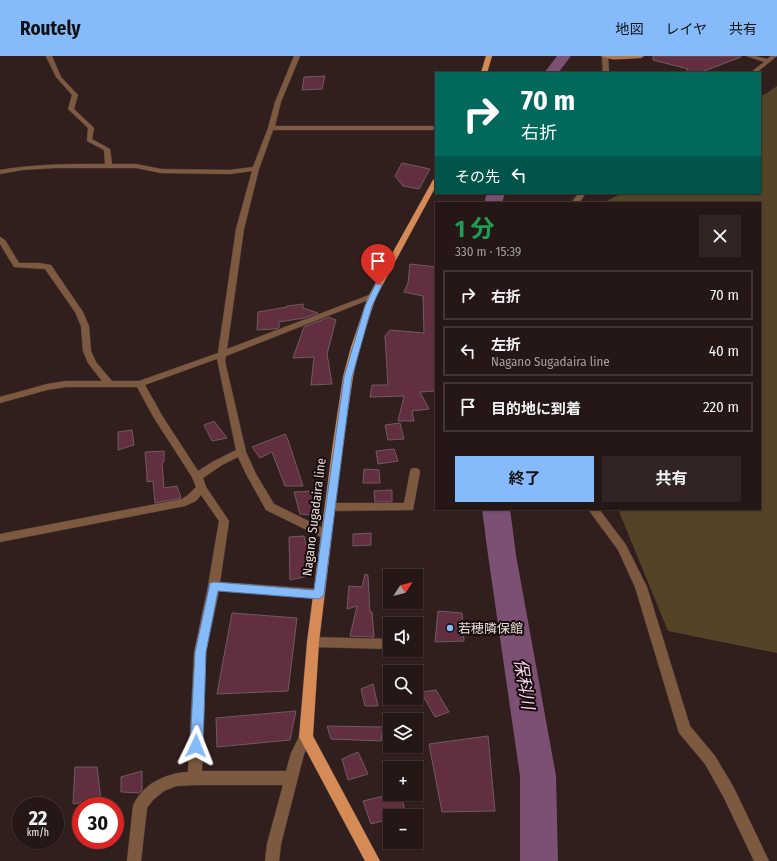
<!DOCTYPE html>
<html lang="ja">
<head>
<meta charset="utf-8">
<style>
	body { margin:0; font-family:"Fira Sans Condensed","Noto Sans JP",sans-serif; background:#312423; color:#f1f3f6; height:100vh; display:flex; flex-direction:column; font-size:15px; white-space:nowrap }
	* { box-sizing:border-box; margin:0 }
	p { font-size:13px; color:#a39fa1 }
	.icon { flex:none; width:22px; height:22px; fill:none; stroke:currentColor; stroke-width:2; stroke-linecap:round; stroke-linejoin:round }
	.map { position:relative; flex:1; overflow:hidden }
	.drawer { position:absolute; left:435px; top:146px; width:326px; height:308px; display:flex; flex-direction:column; background:#251716; border-radius:0px; box-shadow:0 1px 3px #0004,0 0 0 1px #423635 }
	.drawer>* { flex:none }
	.hud { position:absolute; left:435px; top:16px; width:326px; height:122px; border-radius:0px; box-shadow:0 1px 3px #0004,0 0 0 1px #423635; background:#00695c; color:#fff; overflow:hidden }
	.needle { width:26px; rotate:54deg }
	.buttons { position:absolute; left:383px; top:513px; display:grid; gap:8px }
	.buttons a { display:grid; place-items:center; width:40px; height:40px; border-radius:0px; background:#251716; box-shadow:0 1px 3px #0004,0 0 0 1px #423635; font-size:20px }
	.speed { position:absolute; left:12px; top:741px; display:flex; gap:8px; font-size:20px; font-weight:700; text-align:center }
	.speed>* { display:grid; place-content:center; width:52px; height:52px; border-radius:50%; background:#251716; box-shadow:0 1px 3px #0004,0 0 0 1px #423635; line-height:1 }
	.speed small { font-size:10px; font-weight:400 }
	.speed .limit { border:6px solid #d22; background:#fff; color:#111 }
	.pin { position:absolute; display:grid; place-items:center; width:34px; height:34px; color:#fff; margin:-41px -17px; border-radius:50% 50% 50% 0; rotate:-45deg; box-shadow:0 0 4px #0007 }
	.pin .icon { rotate:45deg }
	.me { position:absolute; width:44px; margin:-22px; rotate:2deg; stroke-linejoin:round; filter:drop-shadow(0 0 3px #0008) }
	.turn { display:flex; align-items:center; gap:14px; height:84px; padding:0 20px; font-size:18px }
	.turn .icon { width:52px; height:52px; stroke-width:2.5 }
	.turn b { display:block; font-size:28px; line-height:34px }
	.then { display:flex; align-items:center; height:38px; padding:0 20px; background:#0003; gap:8px; font-size:15px }
	.round { display:grid; place-items:center; flex:none; width:42px; height:42px; border-radius:0px; background:#312423 }
	.overview { display:flex; align-items:center; justify-content:space-between; height:68px; padding:0 20px }
	h1 { font-size:24px; font-weight:700; line-height:30px; color:#1e9e55 }
	.button { display:flex; gap:8px; margin-top:auto; padding:8px 20px }
	.button a { flex:1; height:46px; border-radius:0px; background:#86bbfb; color:#111; font-size:16px; font-weight:700; line-height:46px; text-align:center }
	.button a+a { background:#312423; color:#f1f3f6 }
	ul { padding:0; list-style:none }
	li { display:flex; align-items:center; gap:12px; height:50px; margin:0 8px 6px; padding:0 12px; border:2px solid #423635; border-radius:0px }
	li div { flex:1 }
	li b { display:block; font-size:15px }
	li em { font-style:normal }
	header { display:flex; align-items:center; gap:24px; box-sizing:border-box; height:56px; padding:0 20px; background:#86bbfb; color:#111 }
	header strong { font-size:19px }
	nav { display:flex; gap:22px; margin-inline-start:auto; font-size:14px }
	.map>svg:first-child { display:block }
	.green { fill:#534428 }
	.lines { fill:none; stroke-linecap:round; stroke-linejoin:round }
	.river { fill:#7b5072; fill-rule:evenodd }
	.building { fill:#612f3f; stroke:#715b61 }
	.street-casing { stroke:#4e3d3b; stroke-width:1 }
	.secondary-casing { stroke:#4e3d3b; stroke-width:1 }
	.primary-casing { stroke:#4e3d3b; stroke-width:1 }
	.street { fill:#7d5940; fill-rule:evenodd }
	.secondary { fill:#af764d; fill-rule:evenodd }
	.primary { fill:#d68b56; fill-rule:evenodd }
	.route { fill:#86bbfb; stroke:#577aa3 }
	.poi-dot { fill:#86bbfb; stroke:#140b0a; stroke-width:1.5 }
	.labels { text-anchor:middle; dominant-baseline:central; stroke-width:4; stroke-linejoin:round; paint-order:stroke }
	.street-label { font-size:13px; fill:#e8dbd9; stroke:#140b0a }
	.poi-label { font-size:13px; fill:#e8dbd9; stroke:#140b0a; text-anchor:start }
	.near-water-label { font-size:17px; font-style:italic; fill:#f9cfef; stroke:#140b0a }
</style>
</head>
<body>
<header>
<strong>Routely</strong>
<nav><a>地図</a><a>レイヤ</a><a>共有</a></nav>
</header>
<div class="map">
<svg width="777" height="805" viewBox="0 0 777 805">
	<rect width="100%" height="100%" fill="#311f1d"/>
	<path class="green" d="M777 30V597L668 575 618 453H760V147H603L622 137H760V40L767 37Z"/>
	<g class="lines">
		<path class="river" d="M557 0H571L558 17H544Z
			M487 137H505L502 147H484Z
			M482 453H510L516 499 556 720 558 805H520V720L488 499Z"/>
	</g>
	<path class="building" d="M653 0H741V1L699 17H684L688 13 653 4Z
		M325 20 322 33 302 34 304 21Z
		M402 107 430 113 419 133 403 130 395 120Z
		M410 208 436 211V335L420 336 429 353 412 355 414 365H398L404 340 370 341 372 329H388L385 280 390 274 424 277 423 240 404 236 408 227Z
		M303 248V252L318 257 304 262 279 266V272L275 273 257 274 258 256 287 251V250Z
		M329 261 336 264 327 298 332 328 311 329 314 301 293 302 304 271Z
		M214 365 227 382 212 385 204 369Z
		M400 367 404 383 388 384 385 369Z
		M132 374 134 389 118 394V376Z
		M285 378 288 384 303 430H285L272 396 260 402 252 391Z
		M394 393 398 405 378 408 376 395Z
		M164 395V406L162 407 164 432 177 430 181 442 155 447 153 425 147 426V420L145 396Z
		M364 413 379 414 380 427H363Z
		M392 434V446H375L374 435Z
		M318 435V460L300 458 294 436Z
		M371 477V489L353 490V478Z
		M304 480 313 519 290 524 289 481Z
		M365 518 368 519 370 556H372L374 581 350 580 357 550 347 553 349 530 362 531Z
		M438 555 462 557 464 585 435 586Z
		M232 557 297 562 288 635 217 638Z
		M373 628 378 650H365L361 633Z
		M436 634 449 656 435 661 421 636Z
		M296 655 290 684 217 691 216 662Z
		M327 670 383 671 381 685 331 683Z
		M488 680 495 755 442 756 429 688Z
		M358 696 368 718 348 724 342 703Z
		M75 711H97L101 744 73 748Z
		M142 715V734L139 737 121 736V721Z
		M392 738H401L406 760H390V763L371 768 363 745Z"/>
	<g class="lines">
		<defs>
			<path id="street" d="M46 0H52L61 21 78 39 74 53 94 72 92 83 110 93 112 108H136L161 113 230 114 253 111 268 72 275 46 294 0H300L281 46 275 70H436V74H273L259 113 244 173 227 293 369 239H372L376 241 226 300 225 305 246 396 256 418 274 448 331 476 332 479 331 482 327 483 323 482 266 454 246 418 238 401 222 409 203 422 206 431 229 465 220 526 319 533 323 535 325 538 323 541 319 543 219 535 206 596 202 715H286L291 697 301 677 306 675 311 677 313 681 304 698 281 788 279 805H265L267 788 283 729H195L176 730 164 735 153 744 147 752 141 805H127L133 750C142 728 166 717 188 716L194 596 208 530 219 465 201 439 196 445 185 450 0 486V478L182 443 188 439 196 431 192 421 154 362 137 331H66L47 334 0 347V341L47 328 66 325H102L88 307 83 295 81 270 75 256 45 213 14 211 0 188V181L5 184 19 207H39L51 209 83 256 89 270 91 295 96 306 112 325H139L218 297 236 173 252 115 230 118 161 117 136 112H55L22 114 0 118V114C35 108 70 108 105 108L104 94 87 85 88 72 68 53 72 39 56 21ZM217 303 236 394 214 405 198 415 163 361 145 329Z
				M602 0H608L609 17H603Z
				M746 0H755L767 3 771 0H777L756 17H750L764 6Z
				M579 137H586L579 147H571Z
				M415 412 419 413 420 416 413 454 330 455 326 454 325 451 326 448 330 447H404L410 416 411 413Z
				M588 453H599L626 489 647 531 690 670 715 700 733 730 769 805H754L723 740 705 708 679 677 635 531 618 494Z
				M313 581 390 583V593L313 591 309 590 307 586 309 582Z
				M416 584 422 585 424 589 422 593 416 594Z"/>
			<path id="secondary" d="M601 0H644L641 2C630 2 611 6 601 0Z"/>
			<path id="primary" d="M486 0H492L487 17H481Z
				M436 122V130L376 241 359 291 353 321 343 387 319 586 313 680 380 805H365L299 681 307 586 333 387 343 321 351 291 368 241 433 124Z"/>
		</defs>
		<use href="#street" class="street-casing"/>
		<use href="#secondary" class="secondary-casing"/>
		<use href="#primary" class="primary-casing"/>
		<use href="#street" class="street"/>
		<use href="#secondary" class="secondary"/>
		<use href="#primary" class="primary"/>
	</g>
	<path class="route" d="M376 227H378L382 229 372 250 352 321 324 538 322 541 319 543 218 535 206 596 203 690 201 694 196 696 192 694 190 690 195 596 210 527 214 526 314 534 344 321 365 250Z"/>
	<circle class="poi-dot" cx="450" cy="572" r="4"/>
	<g class="labels">
		<g class="street-label">
			<text transform="translate(314 461) rotate(-83)">Nagano Sugadaira line</text>
		</g>
		<g class="poi-label">
			<text x="458" y="572">若穂隣保館</text>
		</g>
		<g class="near-water-label">
			<text transform="translate(524 628) rotate(81)">保科川</text>
		</g>
	</g>
</svg>
<div class="buttons">
<a><svg class="needle" viewBox="-14 -14 28 28"><path d="M0-13l5 13h-10z" fill="#e53935"/><path d="M0 13l5-13h-10z" fill="#a39fa1"/></svg></a>
<a><svg class="icon" aria-label="sound" viewBox="0 0 24 24"><path d="M4 9h4l5-4v14l-5-4H4zM17 9q2 3 0 6"/></svg></a>
<a><svg class="icon" aria-label="search" viewBox="0 0 24 24"><circle cx="10" cy="10" r="6"/><path d="M15 15l6 6"/></svg></a>
<a><svg class="icon" aria-label="layers" viewBox="0 0 24 24"><path d="M12 4l9 5-9 5-9-5zM3 14l9 5 9-5"/></svg></a>
<a>+</a>
<a>−</a>
</div>
<div class="speed"><div>22<small>km/h</small></div><div class="limit">30</div></div>
<div class="pin" style="left:378px;top:229px;background:#d93025"><svg class="icon" aria-label="arrive" viewBox="0 0 24 24"><path d="M6 21V4h12l-3 4 3 4H6"/></svg></div>
<svg class="me" style="left:196px;top:690px" viewBox="-20 -20 40 40"><path d="M0-17L14 15 0 8-14 15z" fill="#86bbfb" stroke="#fff" stroke-width="4"/></svg>
<div class="hud">
<div class="turn"><svg class="icon" aria-label="right" viewBox="0 0 24 24"><path d="M7 20v-9h11M14 6l5 5-5 5"/></svg><div><b>70 m</b>右折</div></div>
<div class="then">その先<svg class="icon" aria-label="left" viewBox="0 0 24 24"><path d="M17 20v-9H6M10 6l-5 5 5 5"/></svg></div>
</div>
<section class="drawer">
<div class="overview"><div><h1>1 分</h1><p>330 m · 15:39</p></div><a class="round"><svg class="icon" aria-label="close" viewBox="0 0 24 24"><path d="M6 6l12 12M18 6L6 18"/></svg></a></div>
<ul>
<li><svg class="icon" aria-label="right" viewBox="0 0 24 24"><path d="M7 20v-9h11M14 6l5 5-5 5"/></svg><div><b>右折</b></div><em>70 m</em></li>
<li><svg class="icon" aria-label="left" viewBox="0 0 24 24"><path d="M17 20v-9H6M10 6l-5 5 5 5"/></svg><div><b>左折</b><p>Nagano Sugadaira line</p></div><em>40 m</em></li>
<li><svg class="icon" aria-label="arrive" viewBox="0 0 24 24"><path d="M6 21V4h12l-3 4 3 4H6"/></svg><div><b>目的地に到着</b></div><em>220 m</em></li>
</ul>
<div class="button"><a>終了</a><a>共有</a></div>
</section>
</div>
</body>
</html>
